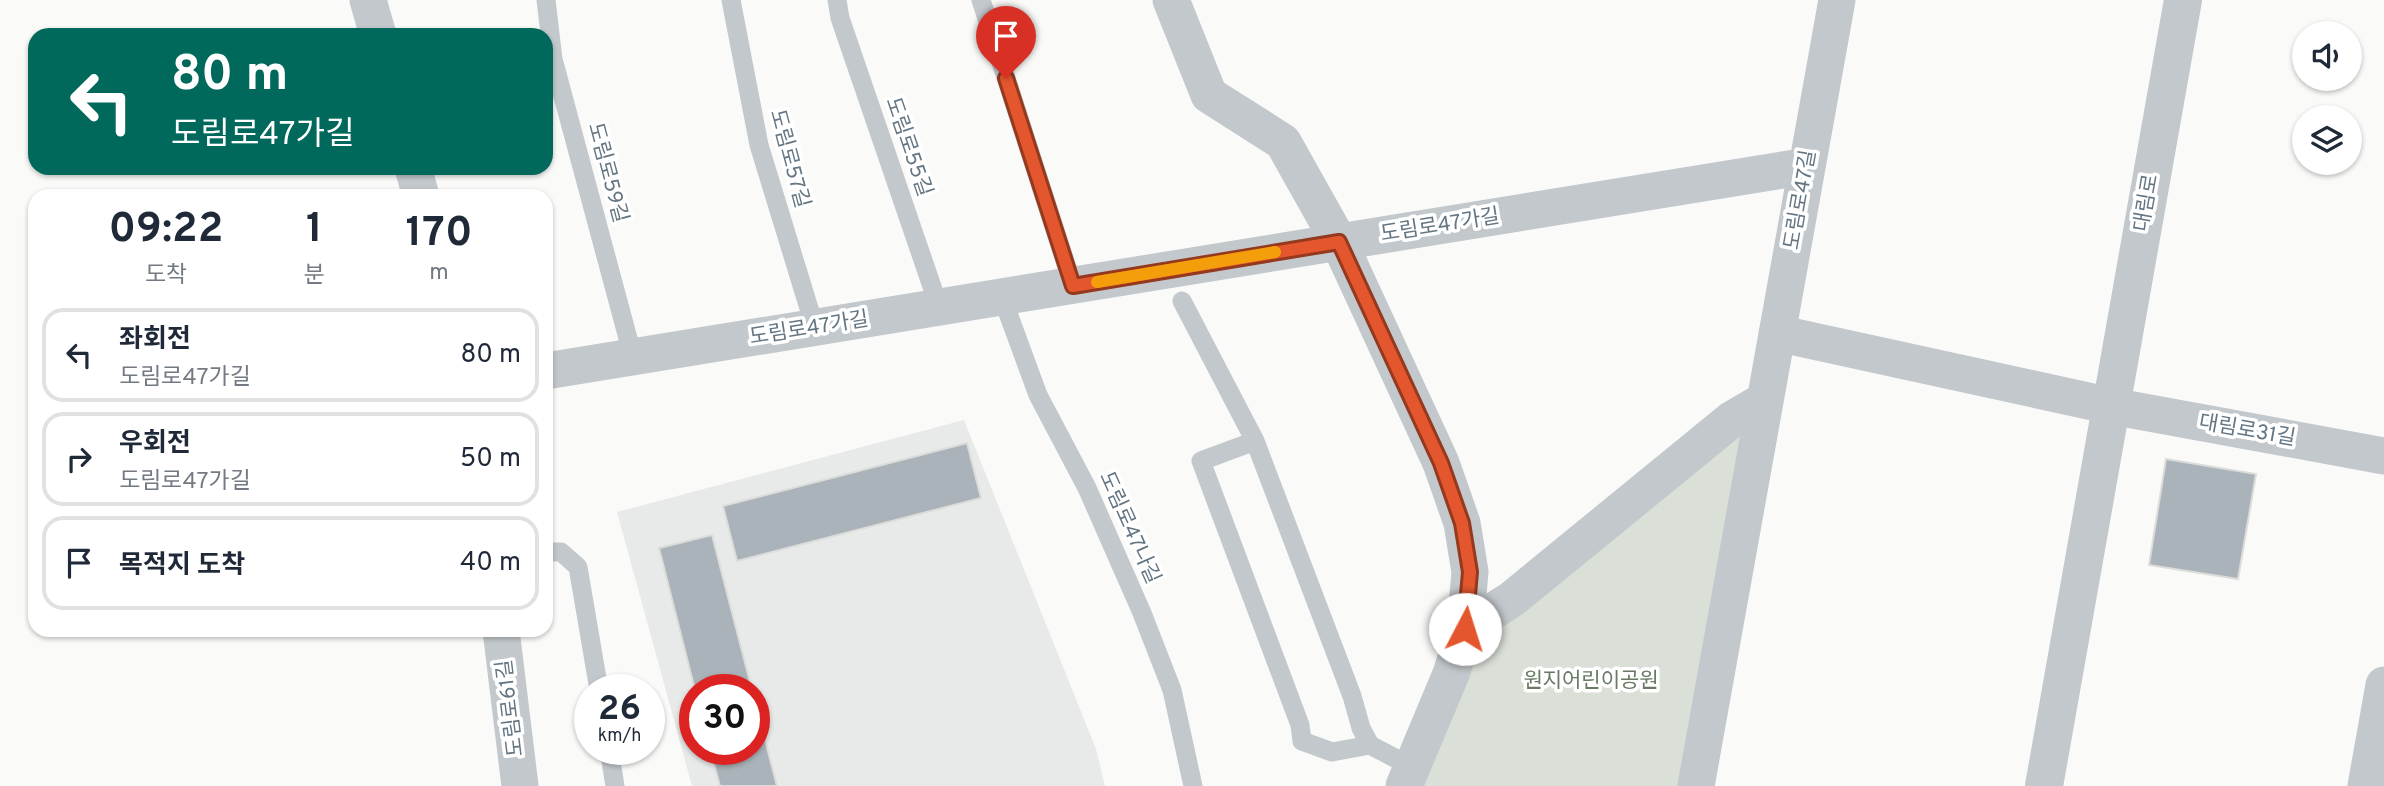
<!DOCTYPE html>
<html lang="ko">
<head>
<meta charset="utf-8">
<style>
	body { margin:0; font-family:Overpass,"Noto Sans KR",sans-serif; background:#f6f6f7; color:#1f2937; height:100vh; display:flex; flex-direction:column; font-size:26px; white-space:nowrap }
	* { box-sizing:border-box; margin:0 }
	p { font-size:23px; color:#747a83 }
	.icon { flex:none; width:38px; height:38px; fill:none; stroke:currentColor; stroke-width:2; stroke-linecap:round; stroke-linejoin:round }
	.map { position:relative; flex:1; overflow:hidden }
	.panel { position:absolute; left:28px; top:189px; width:525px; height:448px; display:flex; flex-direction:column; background:#fff; border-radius:21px; box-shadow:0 2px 5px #0004 }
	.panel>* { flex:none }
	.guide { position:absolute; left:28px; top:28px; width:525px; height:147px; border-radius:21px; box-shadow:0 2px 5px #0004; background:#00695c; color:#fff; overflow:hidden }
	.tools { position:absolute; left:2292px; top:21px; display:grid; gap:14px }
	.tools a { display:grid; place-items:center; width:70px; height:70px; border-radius:50%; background:#fff; box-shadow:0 2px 5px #0004; font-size:35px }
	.speed { position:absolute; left:574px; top:674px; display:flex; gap:14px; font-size:35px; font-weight:700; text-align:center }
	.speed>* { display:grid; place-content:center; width:91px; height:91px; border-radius:50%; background:#fff; box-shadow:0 2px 5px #0004; line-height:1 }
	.speed small { font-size:18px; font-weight:400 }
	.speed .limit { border:10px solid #d22; background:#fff; color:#111 }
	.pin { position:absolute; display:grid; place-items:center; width:60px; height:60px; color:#fff; margin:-72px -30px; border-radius:50% 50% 50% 0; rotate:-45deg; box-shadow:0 0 7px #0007 }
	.pin .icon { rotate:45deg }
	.me { position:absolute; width:77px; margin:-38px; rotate:5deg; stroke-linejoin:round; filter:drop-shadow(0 0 5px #0008) }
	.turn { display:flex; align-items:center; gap:24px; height:147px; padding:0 28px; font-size:32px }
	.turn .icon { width:91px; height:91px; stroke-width:2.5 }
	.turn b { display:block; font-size:49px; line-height:60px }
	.eta { display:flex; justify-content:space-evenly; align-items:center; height:119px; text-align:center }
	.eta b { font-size:42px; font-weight:700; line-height:49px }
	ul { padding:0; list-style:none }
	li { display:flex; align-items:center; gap:21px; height:94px; margin:0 14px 10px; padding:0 14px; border:4px solid #e0e1e3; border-radius:21px }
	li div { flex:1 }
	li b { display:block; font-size:26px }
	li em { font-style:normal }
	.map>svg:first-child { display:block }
	.built { fill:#e8e9e9; fill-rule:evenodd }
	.green { fill:#dadfd7 }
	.building { fill:#aab3b9; stroke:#dcdcda; stroke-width:2 }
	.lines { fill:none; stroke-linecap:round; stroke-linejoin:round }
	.service { stroke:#c3c8cc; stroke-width:19 }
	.minor { stroke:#c3c8cc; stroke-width:37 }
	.tertiary { stroke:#c3c8cc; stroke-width:38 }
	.route-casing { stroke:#94391e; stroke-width:18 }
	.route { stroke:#e4572e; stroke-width:12 }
	.slow { stroke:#f59e0b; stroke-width:12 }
	.labels { text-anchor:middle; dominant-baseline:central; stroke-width:7; stroke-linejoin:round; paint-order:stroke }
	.street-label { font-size:21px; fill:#657683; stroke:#fff }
	.park-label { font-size:21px; fill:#687a64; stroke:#fff }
</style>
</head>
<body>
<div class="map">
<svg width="2384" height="786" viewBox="0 0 2384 786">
	<rect width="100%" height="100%" fill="#fafaf8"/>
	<path class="built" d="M964 420 1096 749 1105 786H692L617 512ZM695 690H754V749H695Z"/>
	<path class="green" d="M1742 430 1679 786H1419L1477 639Z"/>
	<path class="building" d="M967 443 981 498 737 561 723 506Z
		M2166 459 2256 474 2238 579 2149 565Z
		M712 535 752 690H695L659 548Z
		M754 697 777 786H720L710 749H754Z"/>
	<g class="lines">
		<path class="service" d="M546 0 553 59 633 357
			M731 0 759 145 815 328
			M837 0 840 18 939 307
			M981 0 1073 286
			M1002 297 1038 395 1087 488 1142 613 1172 690 1193 786
			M1182 301 1255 441 1352 696 1361 728 1370 745 1412 767
			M1255 441 1201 461 1300 725 1302 741 1332 752 1370 745
			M546 552H561L578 567 599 690
			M609 749 615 786"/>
		<path class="minor" d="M368 0 378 35
			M1171 0 1209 95 1283 142 1339 242 1441 463 1462 523 1470 572 1465 629 1451 674 1404 786
			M413 168 421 196
			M1777 333 2111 406 2384 456
			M546 371 1807 166
			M1465 629 1512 599 1731 420 1765 400
			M501 630 520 786
			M1696 786 1837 0
			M2366 786 2384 685"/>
		<path class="tertiary" d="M2044 786 2183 0"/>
	</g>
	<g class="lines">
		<defs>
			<path id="route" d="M1006 78 1073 286 1339 242 1441 463 1462 523 1470 572 1465 629"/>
		</defs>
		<use href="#route" class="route-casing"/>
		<use href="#route" class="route"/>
		<path class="slow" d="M1097 282 1275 252"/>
	</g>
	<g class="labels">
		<g class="street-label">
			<text transform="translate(908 147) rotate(71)">도림로55길</text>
			<text transform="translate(789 159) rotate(75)">도림로57길</text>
			<text transform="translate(607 173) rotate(75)">도림로59길</text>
			<text transform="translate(1801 200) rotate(-80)">도림로47길</text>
			<text transform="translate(2147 203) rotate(-80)">대림로</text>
			<text transform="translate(1440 226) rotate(-9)">도림로47가길</text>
			<text transform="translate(809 329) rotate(-9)">도림로47가길</text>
			<text transform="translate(2247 431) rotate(10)">대림로31길</text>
			<text transform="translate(1129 528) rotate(66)">도림로47나길</text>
			<text transform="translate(511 708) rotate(-97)">도림로61길</text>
		</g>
		<g class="park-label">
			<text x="1591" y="681">원지어린이공원</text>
		</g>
	</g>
</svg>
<div class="tools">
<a><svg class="icon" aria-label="sound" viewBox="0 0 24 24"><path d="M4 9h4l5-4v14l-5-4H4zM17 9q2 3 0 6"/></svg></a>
<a><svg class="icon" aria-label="layers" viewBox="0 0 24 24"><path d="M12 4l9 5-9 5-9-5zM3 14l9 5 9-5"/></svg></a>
</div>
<div class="speed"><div>26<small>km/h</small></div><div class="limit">30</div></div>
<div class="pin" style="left:1006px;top:78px;background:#d93025"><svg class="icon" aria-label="arrive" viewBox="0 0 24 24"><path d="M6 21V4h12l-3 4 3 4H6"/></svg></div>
<svg class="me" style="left:1465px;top:629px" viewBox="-20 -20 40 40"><circle r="19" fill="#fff"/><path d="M0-13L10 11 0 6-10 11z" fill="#e4572e"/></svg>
<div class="guide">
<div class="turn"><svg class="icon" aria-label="left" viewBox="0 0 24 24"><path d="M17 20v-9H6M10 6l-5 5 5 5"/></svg><div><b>80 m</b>도림로47가길</div></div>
</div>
<section class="panel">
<div class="eta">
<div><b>09:22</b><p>도착</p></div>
<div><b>1</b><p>분</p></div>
<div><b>170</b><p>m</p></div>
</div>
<ul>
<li><svg class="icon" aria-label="left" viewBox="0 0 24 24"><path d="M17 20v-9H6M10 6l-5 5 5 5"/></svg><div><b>좌회전</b><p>도림로47가길</p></div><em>80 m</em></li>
<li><svg class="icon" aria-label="right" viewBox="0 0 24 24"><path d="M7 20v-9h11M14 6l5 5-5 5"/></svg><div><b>우회전</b><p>도림로47가길</p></div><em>50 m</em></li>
<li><svg class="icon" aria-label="arrive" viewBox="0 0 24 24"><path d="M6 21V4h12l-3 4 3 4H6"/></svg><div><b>목적지 도착</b></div><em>40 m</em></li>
</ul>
</section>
</div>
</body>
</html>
